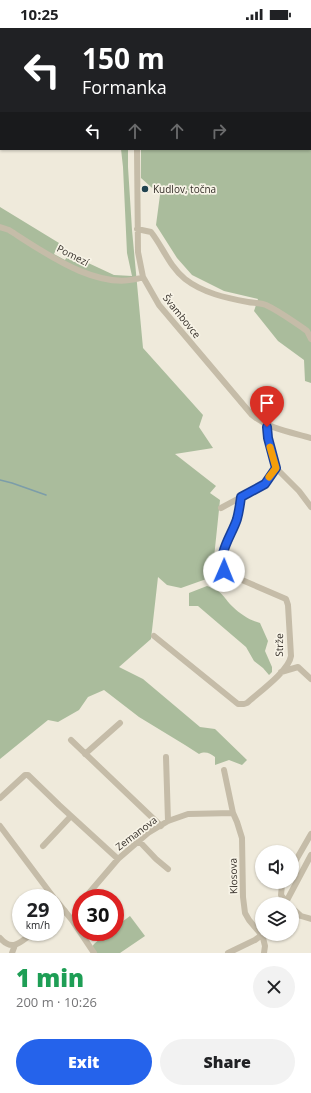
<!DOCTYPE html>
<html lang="en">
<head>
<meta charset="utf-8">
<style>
	body { margin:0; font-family:"Open Sans",sans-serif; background:#f2f2f2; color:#202124; height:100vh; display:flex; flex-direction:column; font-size:15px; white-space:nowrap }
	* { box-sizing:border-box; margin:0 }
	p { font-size:13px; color:#757577 }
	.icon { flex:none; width:22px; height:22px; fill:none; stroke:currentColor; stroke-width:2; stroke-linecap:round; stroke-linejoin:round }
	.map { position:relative; height:925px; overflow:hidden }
	.side { display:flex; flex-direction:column; background:#fff; flex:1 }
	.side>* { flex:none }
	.hud { position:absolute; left:0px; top:0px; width:311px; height:122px; box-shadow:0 1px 3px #0004; background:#202124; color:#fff; overflow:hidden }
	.tools { position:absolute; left:255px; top:817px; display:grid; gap:8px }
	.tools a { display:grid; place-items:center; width:44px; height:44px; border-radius:50%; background:#fff; box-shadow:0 1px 3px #0004; font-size:20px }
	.speed { position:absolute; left:12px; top:861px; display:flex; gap:8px; font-size:20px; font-weight:700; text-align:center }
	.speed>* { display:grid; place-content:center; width:52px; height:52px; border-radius:50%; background:#fff; box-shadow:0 1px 3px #0004; line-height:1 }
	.speed small { font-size:10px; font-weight:400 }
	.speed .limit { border:6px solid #d22; background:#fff; color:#111 }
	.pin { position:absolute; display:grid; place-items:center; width:34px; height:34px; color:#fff; margin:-41px -17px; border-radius:50% 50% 50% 0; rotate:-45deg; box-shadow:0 0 4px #0007 }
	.pin .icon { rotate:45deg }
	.me { position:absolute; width:44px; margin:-22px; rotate:1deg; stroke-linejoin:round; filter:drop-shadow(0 0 3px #0008) }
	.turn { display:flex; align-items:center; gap:14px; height:84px; padding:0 16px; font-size:18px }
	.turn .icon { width:52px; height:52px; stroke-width:2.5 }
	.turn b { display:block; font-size:28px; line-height:34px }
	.lanes { display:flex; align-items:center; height:38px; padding:0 16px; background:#0003; justify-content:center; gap:20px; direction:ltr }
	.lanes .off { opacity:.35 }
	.round { display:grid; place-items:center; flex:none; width:42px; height:42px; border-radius:21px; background:#f2f2f2 }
	.summary { display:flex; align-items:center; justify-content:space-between; height:68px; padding:0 16px }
	h1 { font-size:24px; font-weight:800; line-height:30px; color:#1e9e55 }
	.action { display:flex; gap:8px; margin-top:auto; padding:8px 16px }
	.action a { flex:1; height:46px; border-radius:24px; background:#2563eb; color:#fff; font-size:16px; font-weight:800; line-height:46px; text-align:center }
	.action a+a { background:#f2f2f2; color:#202124 }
	.status { display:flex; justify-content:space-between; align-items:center; height:28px; padding:0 20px; background:#fff; direction:ltr }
	.status svg { height:11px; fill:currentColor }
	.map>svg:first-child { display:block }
	.green { fill:#aabc9c }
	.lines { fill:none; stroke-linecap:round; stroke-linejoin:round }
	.stream { stroke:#7c9da9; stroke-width:1.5 }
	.minor { stroke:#c5bca8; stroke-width:6 }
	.route-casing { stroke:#184099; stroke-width:10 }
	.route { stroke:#2563eb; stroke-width:7 }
	.slow { stroke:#f59e0b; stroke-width:7 }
	.poi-dot { fill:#214350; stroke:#f7f3e6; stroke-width:1.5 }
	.labels { text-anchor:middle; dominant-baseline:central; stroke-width:3.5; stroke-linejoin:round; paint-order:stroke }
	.poi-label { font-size:10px; fill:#332d27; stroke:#f7f3e6; text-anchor:start }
	.street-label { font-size:10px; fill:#332d27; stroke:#f7f3e6 }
</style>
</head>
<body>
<div class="status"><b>10:25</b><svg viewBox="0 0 49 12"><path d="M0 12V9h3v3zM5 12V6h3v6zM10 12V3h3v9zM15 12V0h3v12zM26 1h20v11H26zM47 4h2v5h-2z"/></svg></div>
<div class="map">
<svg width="311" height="925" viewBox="0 0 311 925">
	<rect width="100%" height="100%" fill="#efeadb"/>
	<path class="green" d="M47 0H118L119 1H48Z
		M149 0H311V355L305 353 304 332 278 313 254 283 258 271 224 263 192 247 177 230 156 197 160 167 141 150V121H310V1Z
		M121 121H128V139L132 202 143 320 203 387 199 399 213 420 175 426 216 458 210 465 220 472 212 549 181 560 167 557 158 549 151 611 119 639 143 651 200 699 215 701 247 732 242 737 229 732 215 737V729C210 725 205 723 199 726L185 717 139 689 104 662 88 669 79 682 58 694 48 692 0 731V179L59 215 54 226 65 232 69 226 114 247 132 248 127 225 123 139Z
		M207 558C223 563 222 568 233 579 240 586 251 593 260 595L268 613 265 623 272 639V644L269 647 263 640 254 633 246 619 198 578H189V565Z
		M130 888 145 908 120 925H97L92 919 94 916 108 904H115V899Z"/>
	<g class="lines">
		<path class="stream" d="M0 452 12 455 46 467"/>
		<path class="minor" d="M136 0V1
			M137 121 138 224 143 249 159 277 252 387C269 401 290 404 311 410
			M0 199 9 202C45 225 100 265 143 249
			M137 201 151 204C163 219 169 238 185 251 203 265 226 270 248 274 253 275 261 275 266 277 279 283 291 292 303 300L307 303 311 311
			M267 397 266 402 268 410 276 440 299 463 311 479
			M221 480 260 459 265 455 276 440
			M154 608 238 676H244L247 675C258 665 289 643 291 628L288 577 286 571 228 546C212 535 233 504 237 491 239 484 240 476 241 469
			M281 644 298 639 311 651
			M71 712 161 798
			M85 726 120 695
			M166 729 168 793
			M224 742 233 785 237 794 242 810 243 869 245 885 249 892 260 905 263 910 265 918 264 925
			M0 770 25 747H28L59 777 118 831
			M0 798 54 870
			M139 813 156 831 168 841
			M43 818 71 788
			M292 839 311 806
			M284 854 282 857 281 867 288 876
			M89 865 118 831 148 805 168 793 188 786 233 785
			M55 871 72 892 94 925
			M285 876 311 827
			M292 880 301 888 311 891
			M55 890 65 883
			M0 910C13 925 21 913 34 904
			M12 925 15 917
			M228 925 255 912 263 906"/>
	</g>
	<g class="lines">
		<defs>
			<path id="route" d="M224 543C217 525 232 507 237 491 239 484 240 476 241 469L265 456 276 440 268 410 267 399"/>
		</defs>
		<use href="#route" class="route-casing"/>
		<use href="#route" class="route"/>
		<path class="slow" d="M269 449 276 440 270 419"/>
	</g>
	<circle class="poi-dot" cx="145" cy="161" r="4"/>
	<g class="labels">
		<g class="poi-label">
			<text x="153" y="161">Kudlov, točna</text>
		</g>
		<g class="street-label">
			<text transform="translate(73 227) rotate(27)">Pomezí</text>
			<text transform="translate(182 288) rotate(51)">Švambovce</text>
			<text transform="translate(279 617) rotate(-89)">Strže</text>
			<text transform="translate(136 805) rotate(-37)">Zemanova</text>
			<text transform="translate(233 848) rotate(-91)">Klosova</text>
		</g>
	</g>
</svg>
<div class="tools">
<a><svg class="icon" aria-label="sound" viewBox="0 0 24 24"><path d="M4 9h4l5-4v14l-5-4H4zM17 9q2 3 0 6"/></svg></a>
<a><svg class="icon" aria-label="layers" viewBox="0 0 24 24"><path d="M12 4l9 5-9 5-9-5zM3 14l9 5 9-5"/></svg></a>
</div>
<div class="speed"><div>29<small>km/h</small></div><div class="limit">30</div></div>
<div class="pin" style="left:267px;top:399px;background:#d93025"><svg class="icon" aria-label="arrive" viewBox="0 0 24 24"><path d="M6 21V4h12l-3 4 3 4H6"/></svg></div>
<svg class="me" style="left:224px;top:543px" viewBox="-20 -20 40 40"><circle r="19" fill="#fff"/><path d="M0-13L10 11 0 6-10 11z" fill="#2563eb"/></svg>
<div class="hud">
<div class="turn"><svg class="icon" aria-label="left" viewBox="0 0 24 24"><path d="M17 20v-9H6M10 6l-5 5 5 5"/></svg><div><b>150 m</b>Formanka</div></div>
<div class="lanes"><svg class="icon" aria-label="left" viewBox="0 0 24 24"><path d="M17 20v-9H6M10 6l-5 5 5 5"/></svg><svg class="icon off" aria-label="ahead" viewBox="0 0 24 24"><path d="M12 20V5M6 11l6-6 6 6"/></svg><svg class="icon off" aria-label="ahead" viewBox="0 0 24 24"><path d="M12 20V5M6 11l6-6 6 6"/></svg><svg class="icon off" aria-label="right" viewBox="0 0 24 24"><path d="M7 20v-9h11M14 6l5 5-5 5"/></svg></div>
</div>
</div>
<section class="side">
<div class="summary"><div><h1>1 min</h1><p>200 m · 10:26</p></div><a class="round"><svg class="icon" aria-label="close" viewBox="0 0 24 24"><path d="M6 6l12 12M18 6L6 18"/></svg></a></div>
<div class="action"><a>Exit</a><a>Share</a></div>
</section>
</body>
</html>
